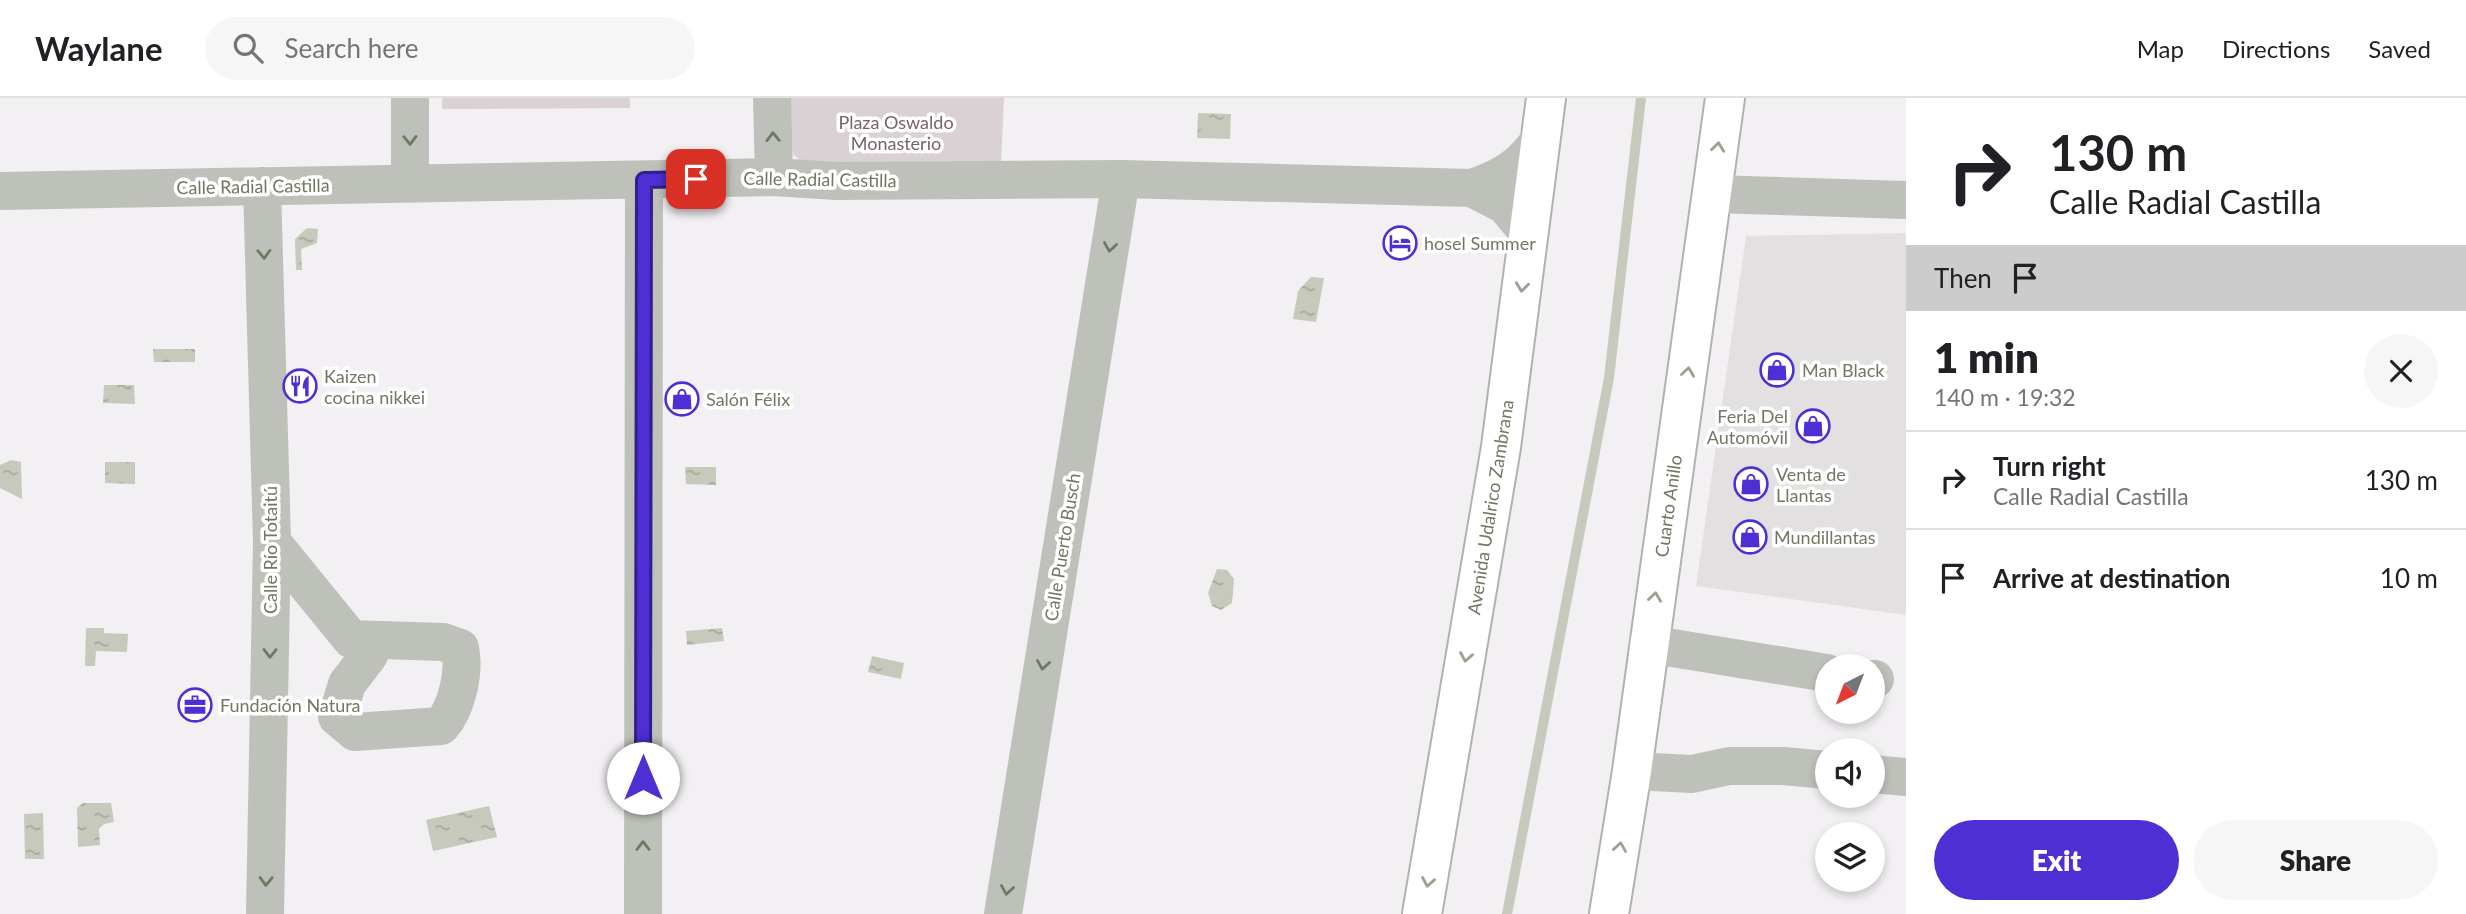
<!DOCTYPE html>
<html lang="en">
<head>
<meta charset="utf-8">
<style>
	body { margin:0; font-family:Lato,sans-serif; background:#f6f6f6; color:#202124; height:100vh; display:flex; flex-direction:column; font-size:26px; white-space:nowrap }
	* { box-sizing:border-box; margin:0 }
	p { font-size:23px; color:#757577 }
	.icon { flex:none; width:38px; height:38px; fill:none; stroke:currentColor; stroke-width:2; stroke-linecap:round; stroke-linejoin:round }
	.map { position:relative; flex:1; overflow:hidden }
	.drawer { display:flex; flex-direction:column; background:#fff; width:560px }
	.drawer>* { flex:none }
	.guide { background:#fff; color:#202124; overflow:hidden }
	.needle { width:46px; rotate:222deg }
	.fabs { position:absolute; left:1815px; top:556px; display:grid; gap:14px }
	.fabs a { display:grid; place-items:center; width:70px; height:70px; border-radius:50%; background:#fff; box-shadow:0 4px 10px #0003; font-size:35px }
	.pin { position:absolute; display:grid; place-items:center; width:60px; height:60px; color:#fff; margin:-30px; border-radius:14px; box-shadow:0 4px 10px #0006 }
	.me { position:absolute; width:77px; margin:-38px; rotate:0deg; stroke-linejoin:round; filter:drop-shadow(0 0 5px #0008) }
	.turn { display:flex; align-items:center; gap:24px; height:147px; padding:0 28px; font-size:32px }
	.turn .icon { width:91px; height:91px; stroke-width:2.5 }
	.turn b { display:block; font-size:49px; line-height:60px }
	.then { display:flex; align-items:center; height:66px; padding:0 28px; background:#0003; gap:14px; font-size:26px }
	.round { display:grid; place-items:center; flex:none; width:74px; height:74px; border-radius:37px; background:#f6f6f6 }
	.head { display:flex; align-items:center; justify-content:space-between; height:119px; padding:0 28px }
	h1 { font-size:42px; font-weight:800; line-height:52px }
	.primary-button { display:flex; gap:14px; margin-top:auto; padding:14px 28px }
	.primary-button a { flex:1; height:80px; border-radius:42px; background:#4e2fd4; color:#fff; font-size:28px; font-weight:800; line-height:80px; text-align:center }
	.primary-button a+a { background:#f6f6f6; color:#202124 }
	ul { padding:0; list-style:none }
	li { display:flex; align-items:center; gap:21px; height:98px; padding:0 28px; border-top:2px solid #e0e0e0 }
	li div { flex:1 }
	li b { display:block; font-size:26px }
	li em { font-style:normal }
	header { display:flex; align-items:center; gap:42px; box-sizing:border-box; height:98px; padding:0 35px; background:#fff; border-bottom:2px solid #e0e0e0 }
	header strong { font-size:33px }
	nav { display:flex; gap:38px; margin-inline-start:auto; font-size:24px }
	.search { width:490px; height:63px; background:#f6f6f6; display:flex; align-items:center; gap:18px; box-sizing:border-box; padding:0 24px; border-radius:38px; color:#757577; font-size:26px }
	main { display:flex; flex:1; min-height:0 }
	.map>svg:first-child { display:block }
	.built { fill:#e2e0e1 }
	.park { fill:#dad1d5 }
	.water { fill:url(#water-ripples) }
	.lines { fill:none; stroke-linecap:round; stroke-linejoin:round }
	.stream { stroke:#c6c9bb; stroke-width:10 }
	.highway-casing { stroke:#b0b3ac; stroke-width:42 }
	.minor { stroke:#bec1ba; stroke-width:38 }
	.highway { stroke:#fff; stroke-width:38 }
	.oneway { stroke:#6f7961 }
	.oneway2 { stroke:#9aa190 }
	.route-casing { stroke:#331f8a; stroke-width:18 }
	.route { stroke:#4e2fd4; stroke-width:12 }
	.labels { text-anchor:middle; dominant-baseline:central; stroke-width:7; stroke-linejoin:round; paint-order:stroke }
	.park-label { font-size:18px; fill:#766368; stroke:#fff }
	.street-label { font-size:18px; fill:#6f7961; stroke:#fff }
	.poi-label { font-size:18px; fill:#6f7961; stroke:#fff; text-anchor:start }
</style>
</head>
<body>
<header>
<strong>Waylane</strong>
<div class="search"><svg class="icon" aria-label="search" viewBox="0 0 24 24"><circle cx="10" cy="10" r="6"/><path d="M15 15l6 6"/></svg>Search here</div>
<nav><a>Map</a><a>Directions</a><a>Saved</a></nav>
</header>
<main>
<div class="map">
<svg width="1906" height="816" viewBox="0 0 1906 816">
	<defs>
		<pattern id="water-ripples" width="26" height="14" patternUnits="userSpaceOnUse" patternTransform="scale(1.75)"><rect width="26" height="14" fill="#c6c9bb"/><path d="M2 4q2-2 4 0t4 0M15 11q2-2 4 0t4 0" fill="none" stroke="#a5a89b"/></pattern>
	</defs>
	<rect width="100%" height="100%" fill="#f3f0f3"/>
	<path class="built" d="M1906 135V517L1696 488 1746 138Z"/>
	<path class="park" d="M442 0H630V10L442 11Z
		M787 0H1004L1001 67 803 65 793 56Z"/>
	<path class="water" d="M1198 15 1231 16 1230 41 1197 40Z
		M307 130 318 131 317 145 301 151 302 172H296L295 141Z
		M1311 179 1324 180 1316 224 1293 221 1298 193Z
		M153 251H195V264H154Z
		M104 287H134L135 306 103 305Z
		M11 362 21 364 22 401 0 390V367Z
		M105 364H135V386L105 385Z
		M685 369H716V387L686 386Z
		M1217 471 1227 472 1234 481 1232 505 1221 512 1212 508 1208 495Z
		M86 530H104V535L128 536 127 554 96 553 95 568H85Z
		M722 530 724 543 687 547 686 533Z
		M872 558 904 565 901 581 868 574Z
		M83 705H111L114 724 104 726 99 731 100 747 78 749 77 710Z
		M489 708 497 739 433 753 426 722Z
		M43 715 44 761H25L24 716Z"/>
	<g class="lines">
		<path class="stream" d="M1507 816 1609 280 1641 0"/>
		<defs>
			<path id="highway" d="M1422 816 1501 349 1546 0
				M1609 816 1632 673 1725 0"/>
		</defs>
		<use href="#highway" class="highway-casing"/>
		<path class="minor" d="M410 0V85
			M772 0 774 79
			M262 88 272 444 265 816
			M1472 90 1505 107 1529 136
			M0 93 774 79 837 83 1121 81 1472 90C1503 80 1523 67 1541 40
			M1712 96 1906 102
			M272 444 351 541 443 544 460 550C465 574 457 610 441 628L355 634 337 619 347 586 369 557 375 542
			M1648 546 1827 575
			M1872 581H1875
			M1632 673 1692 676 1729 668H1783L1827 672
			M1872 676 1906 679
			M643 816 644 82
			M1003 816 1121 81"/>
		<use href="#highway" class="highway"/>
	</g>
	<defs><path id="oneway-chevron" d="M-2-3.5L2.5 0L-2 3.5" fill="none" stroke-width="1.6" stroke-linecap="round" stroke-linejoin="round" transform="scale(1.75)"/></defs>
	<g class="oneway">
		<use href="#oneway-chevron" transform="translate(773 39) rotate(-91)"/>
		<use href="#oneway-chevron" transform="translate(410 42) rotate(89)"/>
		<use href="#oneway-chevron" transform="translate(1110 149) rotate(99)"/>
		<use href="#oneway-chevron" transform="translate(264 156) rotate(88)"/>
		<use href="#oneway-chevron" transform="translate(270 555) rotate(91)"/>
		<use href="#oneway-chevron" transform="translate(1043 567) rotate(99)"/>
		<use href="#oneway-chevron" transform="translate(643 748) rotate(-90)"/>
		<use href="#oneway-chevron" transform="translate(266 783) rotate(91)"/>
		<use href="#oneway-chevron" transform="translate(1007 792) rotate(99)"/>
	</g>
	<g class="oneway2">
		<use href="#oneway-chevron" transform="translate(1718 49) rotate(-83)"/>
		<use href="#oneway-chevron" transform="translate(1522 189) rotate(97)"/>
		<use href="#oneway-chevron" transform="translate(1688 274) rotate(-82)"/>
		<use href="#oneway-chevron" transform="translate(1655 499) rotate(-82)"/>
		<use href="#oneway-chevron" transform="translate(1466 559) rotate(100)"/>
		<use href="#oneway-chevron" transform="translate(1620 749) rotate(-81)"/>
		<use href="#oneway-chevron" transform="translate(1428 784) rotate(100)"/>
	</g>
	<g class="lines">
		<defs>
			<path id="route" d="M643 680 644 82 696 81"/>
		</defs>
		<use href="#route" class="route-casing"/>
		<use href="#route" class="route"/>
	</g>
	<defs>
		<symbol id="hotel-ring" viewBox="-11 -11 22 22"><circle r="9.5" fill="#fff" stroke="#4e2fd4" stroke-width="1.5"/><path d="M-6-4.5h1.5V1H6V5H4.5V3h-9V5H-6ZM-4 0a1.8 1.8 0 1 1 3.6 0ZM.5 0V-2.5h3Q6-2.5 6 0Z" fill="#4e2fd4"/></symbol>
		<symbol id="shop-ring" viewBox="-11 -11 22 22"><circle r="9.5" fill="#fff" stroke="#4e2fd4" stroke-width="1.5"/><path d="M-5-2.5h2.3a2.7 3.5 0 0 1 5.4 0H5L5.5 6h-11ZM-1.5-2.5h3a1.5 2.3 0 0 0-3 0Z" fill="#4e2fd4"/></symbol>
		<symbol id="restaurant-ring" viewBox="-11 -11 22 22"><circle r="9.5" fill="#fff" stroke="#4e2fd4" stroke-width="1.5"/><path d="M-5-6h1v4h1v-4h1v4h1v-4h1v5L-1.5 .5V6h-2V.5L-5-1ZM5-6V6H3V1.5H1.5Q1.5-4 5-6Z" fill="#4e2fd4"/></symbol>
		<symbol id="office-ring" viewBox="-11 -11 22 22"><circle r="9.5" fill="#fff" stroke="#4e2fd4" stroke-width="1.5"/><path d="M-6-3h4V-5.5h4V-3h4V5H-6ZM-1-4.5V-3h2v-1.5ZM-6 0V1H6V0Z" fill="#4e2fd4"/></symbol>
	</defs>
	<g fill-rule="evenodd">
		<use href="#hotel-ring" x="1381" y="126" width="38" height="38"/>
		<use href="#shop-ring" x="1758" y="253" width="38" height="38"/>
		<use href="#restaurant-ring" x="281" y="269" width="38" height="38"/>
		<use href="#shop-ring" x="663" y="282" width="38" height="38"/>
		<use href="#shop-ring" x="1794" y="309" width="38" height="38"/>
		<use href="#shop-ring" x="1732" y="367" width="38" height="38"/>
		<use href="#shop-ring" x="1731" y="420" width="38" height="38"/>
		<use href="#office-ring" x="176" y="588" width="38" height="38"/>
	</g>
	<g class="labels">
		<g class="park-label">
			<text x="896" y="24">Plaza Oswaldo<tspan x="896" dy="21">Monasterio</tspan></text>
		</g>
		<g class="street-label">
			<text transform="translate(820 81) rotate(1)">Calle Radial Castilla</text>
			<text transform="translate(253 88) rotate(-1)">Calle Radial Castilla</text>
			<text transform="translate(1668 408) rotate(-82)">Cuarto Anillo</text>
			<text transform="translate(1490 409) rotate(-81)">Avenida Udalrico Zambrana</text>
			<text transform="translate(1062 449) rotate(-81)">Calle Puerto Busch</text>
			<text transform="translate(270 452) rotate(-90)">Calle Río Totaitú</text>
		</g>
		<g class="poi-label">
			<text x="1424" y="145">hosel Summer</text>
			<text x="1802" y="272">Man Black</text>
			<text x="324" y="278">Kaizen<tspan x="324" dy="21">cocina nikkei</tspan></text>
			<text x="706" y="301">Salón Félix</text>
			<text x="1788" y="318" text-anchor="end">Feria Del<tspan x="1788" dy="21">Automóvil</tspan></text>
			<text x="1776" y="376">Venta de<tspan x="1776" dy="21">Llantas</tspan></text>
			<text x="1774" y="439">Mundillantas</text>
			<text x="220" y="607">Fundación Natura</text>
		</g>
	</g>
</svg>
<div class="fabs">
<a><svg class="needle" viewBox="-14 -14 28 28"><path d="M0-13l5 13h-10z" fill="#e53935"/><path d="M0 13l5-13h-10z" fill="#757577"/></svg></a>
<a><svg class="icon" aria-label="sound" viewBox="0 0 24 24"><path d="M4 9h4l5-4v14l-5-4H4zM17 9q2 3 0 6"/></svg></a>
<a><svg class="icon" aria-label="layers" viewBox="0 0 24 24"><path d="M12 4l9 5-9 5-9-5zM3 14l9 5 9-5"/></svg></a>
</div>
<div class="pin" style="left:696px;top:81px;background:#d93025"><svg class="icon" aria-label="arrive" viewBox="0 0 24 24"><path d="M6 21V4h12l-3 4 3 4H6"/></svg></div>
<svg class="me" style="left:643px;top:680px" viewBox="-20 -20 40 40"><circle r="19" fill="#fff"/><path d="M0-13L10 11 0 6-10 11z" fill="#4e2fd4"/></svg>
</div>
<section class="drawer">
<div class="guide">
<div class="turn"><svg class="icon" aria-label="right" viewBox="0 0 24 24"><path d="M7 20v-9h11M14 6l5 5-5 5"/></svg><div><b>130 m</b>Calle Radial Castilla</div></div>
<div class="then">Then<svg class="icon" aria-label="arrive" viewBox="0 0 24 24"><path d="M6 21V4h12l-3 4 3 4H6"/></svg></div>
</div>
<div class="head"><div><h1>1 min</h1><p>140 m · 19:32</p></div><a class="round"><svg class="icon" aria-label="close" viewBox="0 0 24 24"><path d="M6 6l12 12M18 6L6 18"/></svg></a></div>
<ul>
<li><svg class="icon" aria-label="right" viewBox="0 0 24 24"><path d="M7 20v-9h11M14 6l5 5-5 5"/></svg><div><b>Turn right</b><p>Calle Radial Castilla</p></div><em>130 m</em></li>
<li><svg class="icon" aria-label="arrive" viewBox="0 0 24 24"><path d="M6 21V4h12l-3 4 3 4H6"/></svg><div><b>Arrive at destination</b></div><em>10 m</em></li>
</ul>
<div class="primary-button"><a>Exit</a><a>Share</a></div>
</section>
</main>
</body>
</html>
